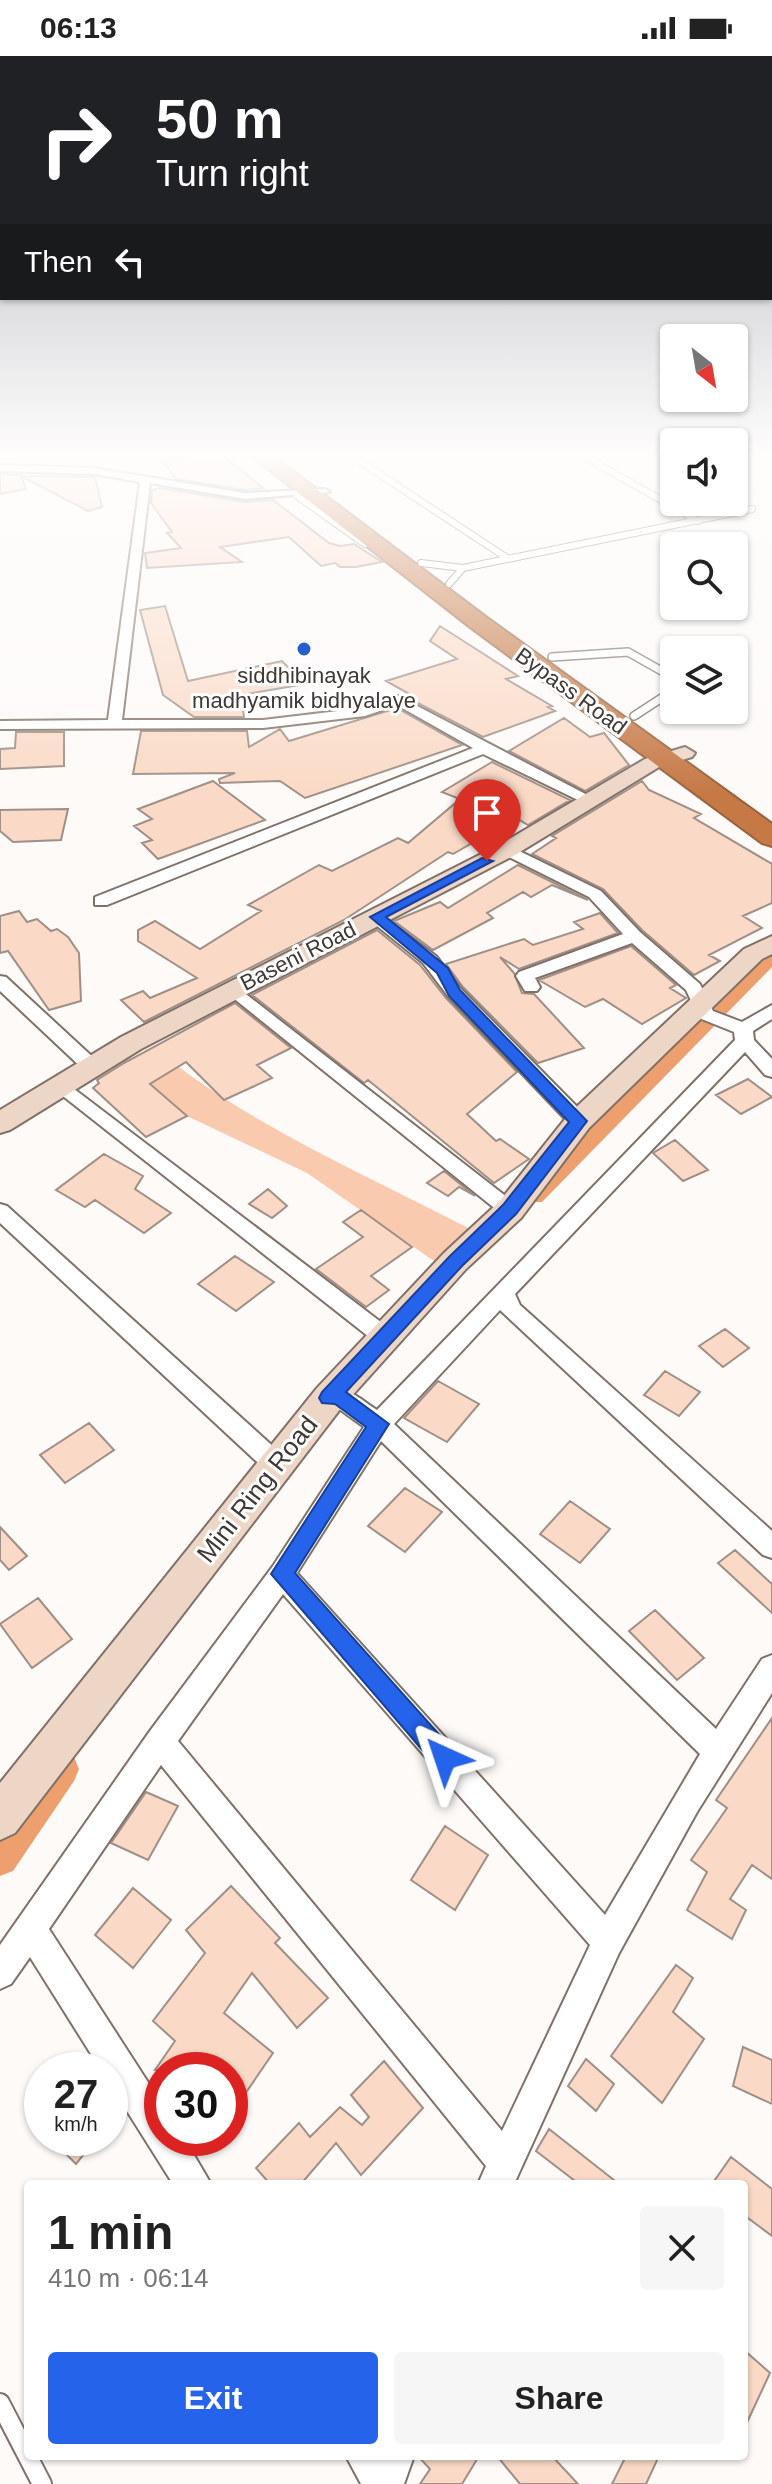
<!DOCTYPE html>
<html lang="en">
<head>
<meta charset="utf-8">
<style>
	body { margin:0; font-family:Arial,sans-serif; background:#f6f6f6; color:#222; height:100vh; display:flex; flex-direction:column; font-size:30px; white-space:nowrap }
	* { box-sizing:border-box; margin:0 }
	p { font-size:26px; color:#767676 }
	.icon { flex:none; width:44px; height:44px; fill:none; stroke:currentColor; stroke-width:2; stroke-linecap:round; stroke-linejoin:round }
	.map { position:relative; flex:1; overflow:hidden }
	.panel { position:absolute; left:24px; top:2124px; width:724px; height:280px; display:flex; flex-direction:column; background:#fff; border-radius:8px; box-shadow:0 2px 6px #0004 }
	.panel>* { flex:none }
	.hud { position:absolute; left:0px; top:0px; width:772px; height:244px; box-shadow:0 2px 6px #0004; background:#202124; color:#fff; overflow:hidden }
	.needle { width:52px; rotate:149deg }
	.controls { position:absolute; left:660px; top:268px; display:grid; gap:16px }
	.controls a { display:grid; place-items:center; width:88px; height:88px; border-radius:8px; background:#fff; box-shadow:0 2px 6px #0004; font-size:40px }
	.speed { position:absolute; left:24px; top:1996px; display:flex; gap:16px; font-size:40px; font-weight:700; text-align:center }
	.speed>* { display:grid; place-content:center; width:104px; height:104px; border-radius:50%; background:#fff; box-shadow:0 2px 6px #0004; line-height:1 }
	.speed small { font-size:20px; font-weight:400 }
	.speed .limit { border:12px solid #d22; background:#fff; color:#111 }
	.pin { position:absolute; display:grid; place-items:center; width:68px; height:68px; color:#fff; margin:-82px -34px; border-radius:50% 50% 50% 0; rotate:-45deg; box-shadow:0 0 8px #0007 }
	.pin .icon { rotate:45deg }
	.me { position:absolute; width:88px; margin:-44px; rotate:318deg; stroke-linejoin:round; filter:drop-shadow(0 0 6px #0008) }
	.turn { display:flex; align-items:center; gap:28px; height:168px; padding:0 24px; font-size:36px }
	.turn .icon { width:104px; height:104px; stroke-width:2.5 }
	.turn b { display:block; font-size:56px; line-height:68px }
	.then { display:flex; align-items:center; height:76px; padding:0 24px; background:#0003; gap:16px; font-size:30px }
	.round { display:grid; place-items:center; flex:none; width:84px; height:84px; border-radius:8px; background:#f6f6f6 }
	.headline { display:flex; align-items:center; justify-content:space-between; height:136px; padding:0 24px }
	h1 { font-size:48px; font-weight:700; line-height:60px }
	.primary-button { display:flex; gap:16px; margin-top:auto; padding:16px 24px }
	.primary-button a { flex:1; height:92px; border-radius:8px; background:#2563eb; color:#fff; font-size:32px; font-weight:700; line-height:92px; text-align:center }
	.primary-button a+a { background:#f6f6f6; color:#222 }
	.status { display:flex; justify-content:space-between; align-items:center; height:56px; padding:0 40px; background:#fff; direction:ltr }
	.status svg { height:22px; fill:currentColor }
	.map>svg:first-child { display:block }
	.green { fill:#facaae }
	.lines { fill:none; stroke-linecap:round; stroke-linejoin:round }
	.canal { fill:#ed9f6e; fill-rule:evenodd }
	.building { fill:#fadac6; stroke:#9f8f86; stroke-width:2 }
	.lane-far2-casing { stroke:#807168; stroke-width:8 }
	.lane-far1-casing { stroke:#807168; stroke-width:10 }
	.lane-casing { stroke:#807168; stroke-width:22 }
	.street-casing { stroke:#807168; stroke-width:4 }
	.secondary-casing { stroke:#807168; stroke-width:4 }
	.highway-casing { stroke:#97623f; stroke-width:4 }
	.lane-far2 { stroke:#fff; stroke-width:6 }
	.lane-far1 { stroke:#fff; stroke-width:7 }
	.lane { stroke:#fff; stroke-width:18 }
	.street { fill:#fff; fill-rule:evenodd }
	.secondary { fill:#eed6c7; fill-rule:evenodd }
	.highway { fill:#c67845; fill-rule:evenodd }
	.route { fill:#2563eb; stroke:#184099; stroke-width:2 }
	.poi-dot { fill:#295dcb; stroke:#fff; stroke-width:3 }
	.labels { text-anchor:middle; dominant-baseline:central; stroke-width:6; stroke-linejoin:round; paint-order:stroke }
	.far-poi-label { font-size:22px; fill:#3f3834; stroke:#fff }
	.far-street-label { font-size:22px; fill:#3f3834; stroke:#fff }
	.street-label { font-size:26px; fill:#3f3834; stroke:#fff }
</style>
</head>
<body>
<div class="status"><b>06:13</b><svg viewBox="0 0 49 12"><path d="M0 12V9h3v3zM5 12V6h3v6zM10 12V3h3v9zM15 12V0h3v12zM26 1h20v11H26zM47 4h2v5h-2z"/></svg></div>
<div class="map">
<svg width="772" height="2428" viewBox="0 0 772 2428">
	<rect width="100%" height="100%" fill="#fdfaf8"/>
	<path class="green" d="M154 991C242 1066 365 1118 468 1172L447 1214 307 1117 187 1060 124 1006Z"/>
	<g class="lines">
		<path class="canal" d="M772 896V911L542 1146H524L521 1140 524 1134 750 907Z
			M62 1696 74 1701 79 1713 74 1725 13 1815 0 1820V1771L50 1701Z"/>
	</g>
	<path class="building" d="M188 398H221L263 432 245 434 176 423 162 404 190 401Z
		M0 418 21 419 26 433 0 438Z
		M21 420 95 421 102 451 88 455Z
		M160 432 244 446 273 444 329 487 340 490 354 488 382 506 356 511H340L335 507 321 510 289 481 220 491 242 506 147 512 145 497 181 492 167 477 172 476 151 447 152 434Z
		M165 550 188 625 282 605 305 628 241 639 244 661H194L163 639 140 554Z
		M440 570 518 620 506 623 552 650 548 651 555 655 483 681 410 643 415 641 386 625 457 603 430 585Z
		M397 652 462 689 305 742 280 725 220 727 219 723 235 717 133 718 141 675H247L249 691 280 673 289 685Z
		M564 662 590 681 604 677 629 709 585 735 509 695Z
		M16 676H64V710L0 713V693L15 692Z
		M492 706 570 744 528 769 516 762 453 798 448 796 344 864 144 966 121 944 143 935 150 942 197 922 138 885V874L155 865 200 893 261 855 248 849 319 809 332 815 398 782 408 787 460 743 442 736Z
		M213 725 265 764 158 803 142 787 152 784 134 770 152 763 138 753Z
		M642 725 649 734 701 758 694 762 772 808V847L743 860 762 872 709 899 720 905 694 919 642 874 603 833 532 798 556 782 552 780Z
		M68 753 61 784 13 786 0 775V754Z
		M518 809 588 844 552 829 531 841 523 836 487 857 493 862 433 894 394 865 440 846 448 852Z
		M19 855 27 866 37 863 51 875 57 873 68 881 79 897 81 945 49 954 8 895 0 897V860Z
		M600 857 618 877 519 913 500 901 514 917 522 937 534 938 584 992 538 1007 463 931 446 908 524 883 533 889 583 873 574 866Z
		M377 874 420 909 446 942 517 1016 467 1058 496 1085 500 1083 529 1103 494 1127 368 1024 364 1027 252 939Z
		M631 890 676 929 670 932 686 942 642 968 603 943 585 951 539 924Z
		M235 947 291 992 257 1009 272 1022 224 1044 186 1006 150 1028 187 1060 146 1081 93 1032 99 1027 97 1024 124 1007Z
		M748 1023 772 1041 741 1058 716 1039Z
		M675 1084 708 1114 683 1125 653 1097Z
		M104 1098 143 1120 135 1133 171 1157 144 1177 95 1144 85 1151 56 1134Z
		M444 1115 475 1140 459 1131 448 1140 427 1127Z
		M268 1133 287 1150 272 1162 249 1148Z
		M361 1154 412 1191 371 1220 389 1234 366 1251 316 1213 363 1181 343 1166Z
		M235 1200 274 1226 236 1255 198 1228Z
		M725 1273 749 1292 723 1311 699 1290Z
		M665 1315 700 1336 679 1360 644 1339Z
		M438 1325 479 1348 447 1386 404 1362Z
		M89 1367 114 1394 65 1427 40 1399Z
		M405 1432 442 1456 405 1496 368 1470Z
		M570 1445 610 1473 580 1507 540 1478Z
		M0 1471 27 1500 9 1514 0 1504Z
		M735 1494 772 1528V1557L718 1507Z
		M38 1542 72 1583 32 1612 0 1568Z
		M655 1554 704 1602 677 1624 629 1575Z
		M772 1662V1823L752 1809 730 1843 746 1854 732 1883 687 1854 707 1816 691 1804 727 1752 716 1744Z
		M146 1736 178 1750 148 1804 111 1787Z
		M445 1770 488 1799 455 1854 411 1824Z
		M231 1830 280 1882 275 1887 328 1942 297 1972 252 1917 224 1957 273 1997 230 2060V2014H155L175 1985 153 1965 205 1897 186 1874Z
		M133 1832 171 1864 133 1912 95 1879Z
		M676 1909 693 1922 673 1956 704 1983 662 2047 611 2000Z
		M743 1991 772 2004V2048L733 2030Z
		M586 2003 614 2028 596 2055 568 2030Z
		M384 2005 423 2052 361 2119 336 2087 301 2128H270L256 2112 299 2067 310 2081 340 2051 362 2069 369 2061 351 2039Z
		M549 2073 619 2128H579L536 2095Z
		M50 2082H97L76 2108Z
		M731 2101 772 2133V2180L744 2159V2128H712Z
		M744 2294 770 2317 744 2373Z
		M418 2400H479L462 2428H420L430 2413Z
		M497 2400H552L578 2428H520Z
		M626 2400H659L646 2428H612Z"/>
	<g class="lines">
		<defs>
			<path id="lane-far2" d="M349 398 507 502
				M580 398 698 465
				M297 440 365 488
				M421 507 463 512
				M449 528 463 512 752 453"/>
			<path id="lane-far1" d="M552 601 628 596 674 622
				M634 660 674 634"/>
			<path id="lane" d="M0 2347 42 2428"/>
			<path id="street" d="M0 409 94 412 245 437 325 433 330 436 245 443 150 427 122 664H263L363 652 398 640 595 743 582 746 483 698 107 849H95V841L473 692 397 649 365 660 263 672 0 673V665L108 664 140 426 94 418 0 415Z
				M507 789 601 835 640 876 700 928 713 955 742 966 772 949V963L753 975 754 984 772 1003V1021L765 1019 745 996 515 1238 520 1249 772 1475V1502L763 1499 500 1254 394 1368 716 1673 762 1603 772 1599V1637L697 1756 619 1897 514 2128H478L486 2110 161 1709 49 1873 162 2048V2082H184L211 2128H173L110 2028V2014H101L30 1901 11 1928 0 1933V1889L150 1675 273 1510 364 1371 335 1350 321 1349 317 1342 321 1335C345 1327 357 1341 377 1354L735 984 734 976 699 962 686 934 632 887 535 922 540 931 537 935H525L516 920 519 916 623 878 589 841 501 797V791ZM381 1385 700 1698 605 1859 297 1517ZM283 1538 590 1889 502 2075 178 1685Z
				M377 856 436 900 461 933 586 1060 589 1065 586 1070H572L448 940 423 907 371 865 369 861Z
				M0 920 6 921 98 1006 101 1010 98 1014H84L0 935Z
				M233 928 517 1149 521 1154 517 1159H503L227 937V929Z
				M61 1023 394 1276 397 1282 394 1288H378L54 1033 51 1029Z
				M0 1148 7 1150 287 1403 290 1410 287 1417 278 1420 269 1417 0 1167Z
				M346 2400H414L404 2428H361Z"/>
			<path id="secondary" d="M685 691 695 697 692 701 659 711 515 799 141 993 10 1074 0 1077V1054L121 981 499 789 645 703Z
				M772 880V898L762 903 589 1072 521 1162 466 1213 341 1352 15 1777 0 1784V1727L317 1332 444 1197 499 1146 569 1058 744 893Z"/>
			<path id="highway" d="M249 398H270L486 561 772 768V790L762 787 470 571Z"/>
		</defs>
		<use href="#lane-far2" class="lane-far2-casing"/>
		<use href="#lane-far1" class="lane-far1-casing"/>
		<use href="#lane" class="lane-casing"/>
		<use href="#street" class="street-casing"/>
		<use href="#secondary" class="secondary-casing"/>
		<use href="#highway" class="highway-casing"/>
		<use href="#lane-far2" class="lane-far2"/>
		<use href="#lane-far1" class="lane-far1"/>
		<use href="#lane" class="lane"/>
		<use href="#street" class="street"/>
		<use href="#secondary" class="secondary"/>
		<use href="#highway" class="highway"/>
	</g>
	<linearGradient id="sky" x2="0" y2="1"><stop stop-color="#aaacb7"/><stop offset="0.54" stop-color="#fefdfc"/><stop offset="1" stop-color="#fefdfc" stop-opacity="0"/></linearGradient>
	<rect width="772" height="738" fill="url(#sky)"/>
	<path class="route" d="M482 802 493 805 386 861 448 912 460 934 587 1065 516 1158 462 1210 346 1336 389 1368 295 1517 453 1694 457 1702 453 1710 445 1714 436 1710 271 1518 366 1371 335 1348 322 1347 319 1342 322 1336 449 1201 503 1149 569 1066 449 940 437 917 370 861Z"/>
	<circle class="poi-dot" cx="304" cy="593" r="8"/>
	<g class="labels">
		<g class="far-poi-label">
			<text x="304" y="619">siddhibinayak<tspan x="304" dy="25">madhyamik bidhyalaye</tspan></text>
		</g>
		<g class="far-street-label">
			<text transform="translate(571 635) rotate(36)">Bypass Road</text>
			<text transform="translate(298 900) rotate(-27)">Baseni Road</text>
		</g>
		<g class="street-label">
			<text transform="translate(257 1433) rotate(-52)">Mini Ring Road</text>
		</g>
	</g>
</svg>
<div class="controls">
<a><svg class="needle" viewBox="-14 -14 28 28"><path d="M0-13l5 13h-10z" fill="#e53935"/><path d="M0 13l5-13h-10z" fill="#767676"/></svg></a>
<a><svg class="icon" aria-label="sound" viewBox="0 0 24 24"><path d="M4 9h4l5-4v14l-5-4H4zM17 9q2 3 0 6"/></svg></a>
<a><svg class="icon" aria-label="search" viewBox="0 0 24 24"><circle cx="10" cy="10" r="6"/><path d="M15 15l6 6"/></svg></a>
<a><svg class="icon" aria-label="layers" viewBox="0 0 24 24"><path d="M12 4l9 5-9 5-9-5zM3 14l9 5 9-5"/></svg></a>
</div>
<div class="speed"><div>27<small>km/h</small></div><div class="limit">30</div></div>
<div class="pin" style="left:487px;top:805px;background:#d93025"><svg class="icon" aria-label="arrive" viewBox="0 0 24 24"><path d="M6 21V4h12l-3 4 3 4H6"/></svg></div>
<svg class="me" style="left:445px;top:1702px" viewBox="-20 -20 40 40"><path d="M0-17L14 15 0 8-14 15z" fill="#2563eb" stroke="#fff" stroke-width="4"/></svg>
<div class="hud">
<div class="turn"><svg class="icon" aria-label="right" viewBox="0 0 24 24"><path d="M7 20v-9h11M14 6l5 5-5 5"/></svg><div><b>50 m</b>Turn right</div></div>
<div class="then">Then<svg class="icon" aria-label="left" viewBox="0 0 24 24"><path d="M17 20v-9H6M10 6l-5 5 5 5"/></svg></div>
</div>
<section class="panel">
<div class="headline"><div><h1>1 min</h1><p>410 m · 06:14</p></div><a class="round"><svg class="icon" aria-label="close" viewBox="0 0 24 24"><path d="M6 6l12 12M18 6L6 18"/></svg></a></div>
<div class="primary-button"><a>Exit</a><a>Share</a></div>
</section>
</div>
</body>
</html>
